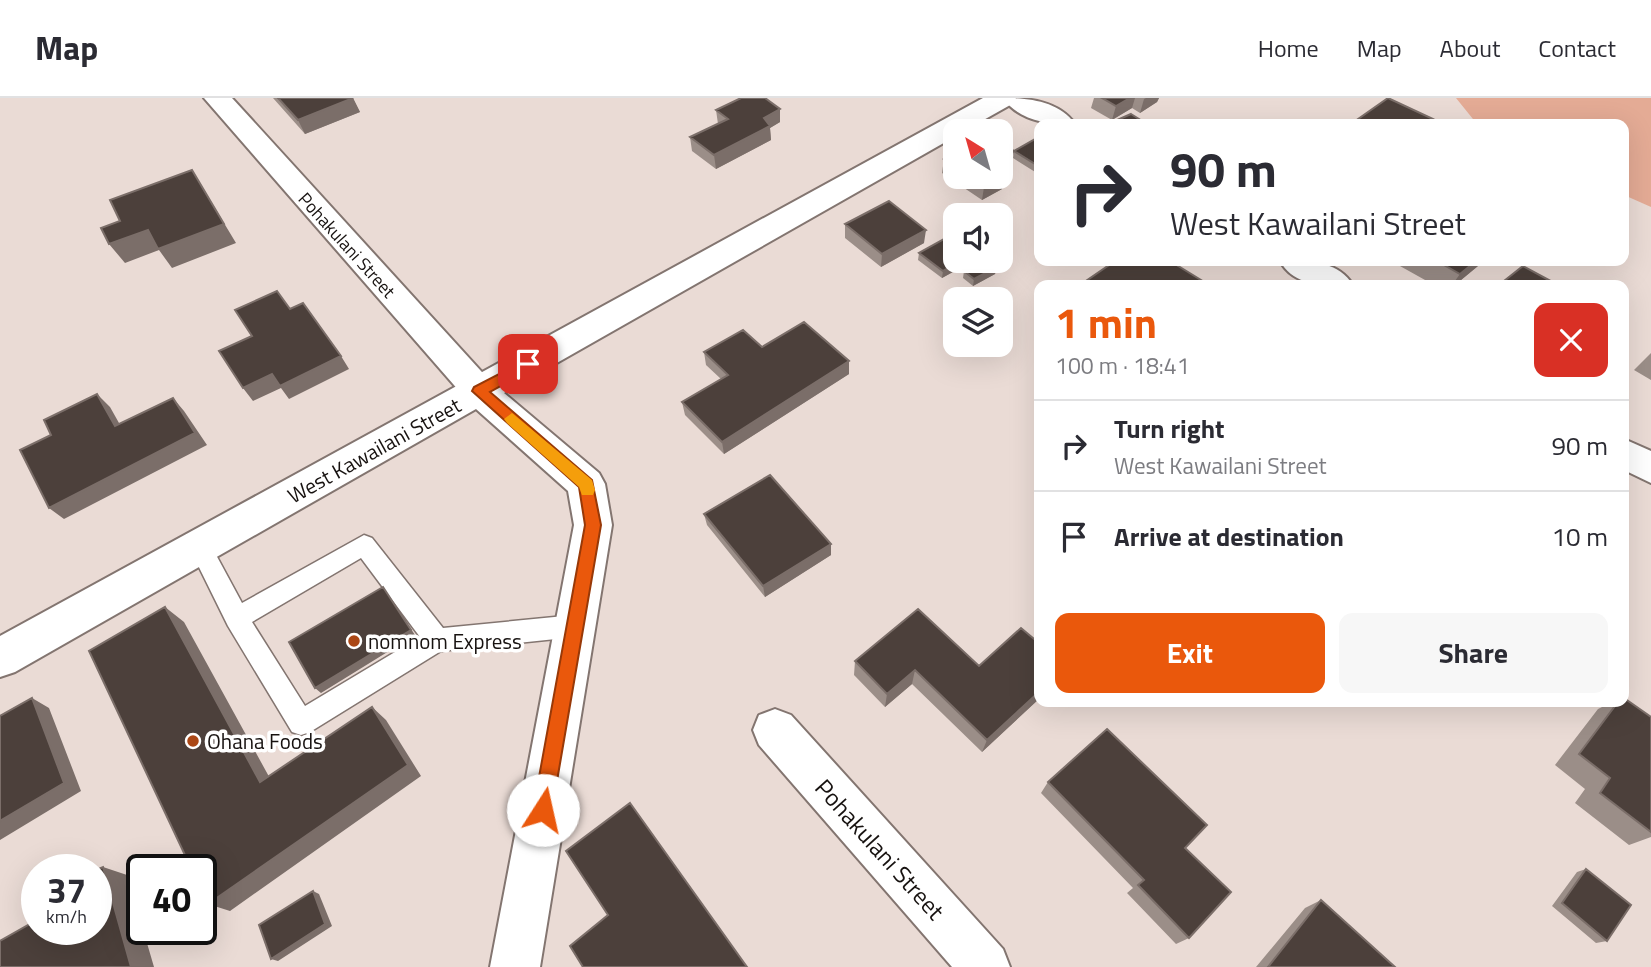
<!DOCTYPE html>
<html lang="en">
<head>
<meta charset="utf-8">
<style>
	body { margin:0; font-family:"Titillium Web",sans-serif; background:#f7f7f7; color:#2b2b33; height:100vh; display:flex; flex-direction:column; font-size:26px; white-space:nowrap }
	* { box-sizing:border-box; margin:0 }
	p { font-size:23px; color:#7c7c81 }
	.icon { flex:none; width:38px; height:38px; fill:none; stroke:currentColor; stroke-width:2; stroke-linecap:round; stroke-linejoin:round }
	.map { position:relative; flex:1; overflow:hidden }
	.sheet { position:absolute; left:1034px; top:182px; width:595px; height:427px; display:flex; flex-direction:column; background:#fff; border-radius:14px; box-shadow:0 7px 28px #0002 }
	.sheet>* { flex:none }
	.top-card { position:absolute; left:1034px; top:21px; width:595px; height:147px; border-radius:14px; box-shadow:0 7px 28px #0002; background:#fff; color:#2b2b33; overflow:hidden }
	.needle { width:46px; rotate:323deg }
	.buttons { position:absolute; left:943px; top:21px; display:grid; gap:14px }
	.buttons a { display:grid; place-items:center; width:70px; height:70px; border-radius:14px; background:#fff; box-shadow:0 7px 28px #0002; font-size:35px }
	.speed { position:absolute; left:21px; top:756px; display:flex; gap:14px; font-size:35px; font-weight:700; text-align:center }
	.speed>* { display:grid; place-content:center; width:91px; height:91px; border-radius:50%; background:#fff; box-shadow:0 7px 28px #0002; line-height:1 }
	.speed small { font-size:18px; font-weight:400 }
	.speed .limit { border:4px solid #111; border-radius:10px; background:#fff; color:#111 }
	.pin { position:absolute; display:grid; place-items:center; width:60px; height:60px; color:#fff; margin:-30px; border-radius:14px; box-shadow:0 4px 10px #0006 }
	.me { position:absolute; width:77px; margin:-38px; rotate:10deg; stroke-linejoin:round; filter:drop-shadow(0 0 5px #0008) }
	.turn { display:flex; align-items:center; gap:24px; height:147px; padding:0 21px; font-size:32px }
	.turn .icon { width:91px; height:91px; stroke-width:2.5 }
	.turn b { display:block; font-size:49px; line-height:60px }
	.round { display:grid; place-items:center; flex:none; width:74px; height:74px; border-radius:14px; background:#f7f7f7 }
	.overview { display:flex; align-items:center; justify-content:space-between; height:119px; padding:0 21px }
	h1 { font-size:42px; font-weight:700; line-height:52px; color:#ea580c }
	.cta { display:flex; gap:14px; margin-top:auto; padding:14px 21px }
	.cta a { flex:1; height:80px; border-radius:14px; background:#ea580c; color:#fff; font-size:28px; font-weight:700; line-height:80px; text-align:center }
	.cta a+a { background:#f7f7f7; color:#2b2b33 }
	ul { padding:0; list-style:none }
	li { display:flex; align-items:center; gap:21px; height:91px; padding:0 21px; border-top:2px solid #e1e1e2 }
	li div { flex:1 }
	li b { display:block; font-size:26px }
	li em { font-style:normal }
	header { display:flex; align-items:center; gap:42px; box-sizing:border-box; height:98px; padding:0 35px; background:#fff; border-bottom:2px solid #e1e1e2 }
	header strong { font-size:33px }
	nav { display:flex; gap:38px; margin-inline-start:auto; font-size:24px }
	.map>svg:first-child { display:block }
	.green { fill:#e4ab95 }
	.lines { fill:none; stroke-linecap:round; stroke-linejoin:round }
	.lane-casing { stroke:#837570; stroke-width:3 }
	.street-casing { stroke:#837570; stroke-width:4 }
	.secondary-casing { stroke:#837570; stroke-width:4 }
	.lane { fill:#fff; fill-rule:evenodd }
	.street { fill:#fff; fill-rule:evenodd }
	.secondary { fill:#fff; fill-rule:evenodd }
	.wall { fill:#9b8e88 }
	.shaded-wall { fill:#7b6e69 }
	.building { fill:#4c403b; stroke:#7b6e69; stroke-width:2 }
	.route { fill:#ea580c; stroke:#983908; stroke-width:2 }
	.slow { fill:#f59e0b }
	.poi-dot { fill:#ab4715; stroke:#fff; stroke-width:2.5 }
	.labels { text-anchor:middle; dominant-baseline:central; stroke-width:7; stroke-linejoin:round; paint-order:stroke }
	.far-street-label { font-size:18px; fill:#171210; stroke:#fff }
	.street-label { font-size:21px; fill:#171210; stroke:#fff }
	.poi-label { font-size:21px; fill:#171210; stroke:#fff; text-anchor:start }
	.near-street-label { font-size:24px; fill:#171210; stroke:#fff }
</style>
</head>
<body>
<header>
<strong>Map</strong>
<nav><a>Home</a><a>Map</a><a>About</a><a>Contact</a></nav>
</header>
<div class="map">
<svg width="1651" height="869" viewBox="0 0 1651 869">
	<rect width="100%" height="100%" fill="#eadbd5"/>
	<path class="green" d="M1456 0H1651V109L1624 97V26H1477Z"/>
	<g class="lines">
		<defs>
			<path id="lane" d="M364 437 372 440 443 530 575 517 584 520 587 528 584 536 575 539 441 553 310 634 301 637 292 634 228 528 189 449 192 442 200 439 208 442 242 505ZM361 460 420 539 305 608 252 524Z"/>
			<path id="street" d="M204 0H232L491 284 496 293 491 302 479 306 467 302Z
				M1003 0C1028 0 1059 3 1075 26 1050 27 1019 23 1003 0Z
				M1280 163C1306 163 1337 161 1353 187 1327 188 1294 189 1280 163Z
				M1624 341 1651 353V385L1624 372Z
				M775 611 791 617 1003 851 1010 869H952L759 647 753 632 759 617Z"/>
			<path id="secondary" d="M983 0H1016L1012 6 964 33H956V38L504 295 599 375 605 386 612 427 540 869H490L574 427 568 393 476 311 15 574 0 579V538Z"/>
		</defs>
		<use href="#lane" class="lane-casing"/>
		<use href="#street" class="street-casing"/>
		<use href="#secondary" class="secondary-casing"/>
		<use href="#lane" class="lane"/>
		<use href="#street" class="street"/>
		<use href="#secondary" class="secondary"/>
	</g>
	<path class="wall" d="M273 0H353L360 14 305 36Z
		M1094 0H1159L1157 4 1140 15 1132 10 1112 22 1091 10Z
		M716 12 780 24 770 30 771 42 716 71 692 53 690 39 718 26Z
		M1040 42V77L1013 60 1014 53Z
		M956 55V79H1001L1002 91 982 102 942 75 944 61Z
		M845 126 924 145 881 169 845 140Z
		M919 155 956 163H969V165L942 180 918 162Z
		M1391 163H1484L1455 187H1434Z
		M997 169 995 176 973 188 963 180 964 173Z
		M1086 183 1209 187H1085Z
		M762 249 849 263V276L724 356 685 317 682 304 721 281 706 267 704 254Z
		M1651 255V282L1634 272Z
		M704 416 831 446V457L765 499 707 427Z
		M1040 546V600L982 654 912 586 885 609 854 577 855 563 979 568Z
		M1612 604H1624L1651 619V739L1629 747 1575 705 1585 691 1555 667 1598 611Z
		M1048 684 1185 750 1189 840 1176 846 1127 795 1133 790 1041 695Z
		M1586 771 1607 843 1596 845 1552 808 1577 774Z
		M1321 802 1395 869H1256L1305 810Z"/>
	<path class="shaded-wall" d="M353 0 360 14 305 36 298 22Z
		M1130 0H1135L1132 10 1112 22 1116 8Z
		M1146 0H1159L1157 4 1140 15 1144 1Z
		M780 11V24L770 30 771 42 716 71 714 57 764 20Z
		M1014 53 1011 67 1001 73V61Z
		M192 72 236 145 172 170 159 152 125 165 109 146Z
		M1004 77 1002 91 982 102 984 89Z
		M926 132 924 145 881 169 882 156Z
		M962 163H969V165L942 180 943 173Z
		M1476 163H1484L1455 187H1452L1460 176Z
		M997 169 995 176 973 188 974 181Z
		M341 258 349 271 289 301 281 290 253 303 243 290 272 276Z
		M849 263V276L724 356 722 344Z
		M97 296 110 309 128 341 115 328Z
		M173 300 184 313 207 347 64 421 49 410Z
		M831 446V457L765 499 763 488Z
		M383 489 415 537 321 595 315 590Z
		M165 509 184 524 278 695 260 684Z
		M915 572 912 586 885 609 887 596Z
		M1040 593V600L982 654 987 642Z
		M32 600 49 610 81 693 0 742V723Z
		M372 609 386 622 421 678 230 813 208 806Z
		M103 769 127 777 154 869H131Z
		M313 793 319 796 332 828 278 863 271 861Z"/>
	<path class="building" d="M278 0H353L298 22Z
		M741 0H765L780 11 764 20 770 28 714 57 690 39 728 21 716 12Z
		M1102 0H1130L1116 8Z
		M1388 0 1433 21 1427 26H1351Z
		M1131 16 1147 26H1120L1115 23Z
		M1037 40 1040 42V69L1014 53Z
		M1001 45 1014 53 1001 61Z
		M956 55V69L944 61Z
		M192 72 224 126 158 151 148 132 109 146 101 130 120 123 110 102Z
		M1001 75 1004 77 984 89 969 79H1001Z
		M889 103 926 132 882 156 845 126Z
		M946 140 956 147V163H962L943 173 919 155Z
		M984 163H989L997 169 974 181 964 173Z
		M1115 163H1170L1209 187H1093L1086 183Z
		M1437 163H1476L1460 176Z
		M1523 168 1558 187H1499Z
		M277 193 290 211 303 205 341 258 280 288 272 276 243 290 219 253 252 238 235 212Z
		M804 224 849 263 722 344 682 304 728 277 704 254 743 232 762 249Z
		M97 296 115 328 173 300 195 335 49 410 20 352 51 337 44 322Z
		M770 377 831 446 763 488 704 416Z
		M383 489 411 532 315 590 289 544Z
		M165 509 260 684 372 609 408 667 208 806 201 791V772H192L89 553Z
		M918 511 979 568 1021 530 1040 546V593L987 642 915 572 887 596 855 563Z
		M32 600 64 685 0 723V618Z
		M1624 600 1651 619V734L1600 695 1610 680 1579 656 1618 604H1624Z
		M1107 631 1207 727 1185 750 1231 794 1189 840 1138 787 1144 782 1048 684Z
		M630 705 747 869H583L570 848 608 817 566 753Z
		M103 769 131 869H0V843L37 822V831H96V772Z
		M1586 771 1631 807 1607 843 1562 805Z
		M313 793 325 826 271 861 259 827Z
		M1321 802 1395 869H1268Z"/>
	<path class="route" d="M528 261 533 263V270L490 294 592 382 601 427 552 712 549 718 543 721 536 718 533 712 585 427 579 389 472 293 474 289Z"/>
	<path class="slow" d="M512 315 592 382 595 392 593 397H582L579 389 507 325 504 321Z"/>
	<g class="poi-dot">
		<circle cx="354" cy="543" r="7"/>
		<circle cx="193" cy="643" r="7"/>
	</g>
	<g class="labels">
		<g class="far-street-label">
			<text transform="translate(347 147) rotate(48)">Pohakulani Street</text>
		</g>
		<g class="street-label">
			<text transform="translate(374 352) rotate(-29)">West Kawailani Street</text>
		</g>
		<g class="poi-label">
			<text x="368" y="543">nomnom Express</text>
			<text x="207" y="643">Ohana Foods</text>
		</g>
		<g class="near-street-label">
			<text transform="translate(880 751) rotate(48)">Pohakulani Street</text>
		</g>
	</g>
</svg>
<div class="buttons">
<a><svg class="needle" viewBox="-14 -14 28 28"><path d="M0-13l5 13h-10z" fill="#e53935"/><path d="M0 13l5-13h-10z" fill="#7c7c81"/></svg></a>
<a><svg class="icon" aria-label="sound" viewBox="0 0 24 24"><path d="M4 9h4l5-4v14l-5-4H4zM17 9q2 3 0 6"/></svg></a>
<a><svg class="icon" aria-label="layers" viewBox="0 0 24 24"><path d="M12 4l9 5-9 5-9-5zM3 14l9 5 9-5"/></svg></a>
</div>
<div class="speed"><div>37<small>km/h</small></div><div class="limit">40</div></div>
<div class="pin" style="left:528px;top:266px;background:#d93025"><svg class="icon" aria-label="arrive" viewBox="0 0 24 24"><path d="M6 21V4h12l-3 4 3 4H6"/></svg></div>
<svg class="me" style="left:543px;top:712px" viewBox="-20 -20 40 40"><circle r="19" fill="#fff"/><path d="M0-13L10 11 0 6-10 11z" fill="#ea580c"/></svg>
<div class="top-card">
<div class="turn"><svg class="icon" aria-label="right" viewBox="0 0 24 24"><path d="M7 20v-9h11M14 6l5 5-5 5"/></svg><div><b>90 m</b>West Kawailani Street</div></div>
</div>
<section class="sheet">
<div class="overview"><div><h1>1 min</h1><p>100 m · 18:41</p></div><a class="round" style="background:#d93025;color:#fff"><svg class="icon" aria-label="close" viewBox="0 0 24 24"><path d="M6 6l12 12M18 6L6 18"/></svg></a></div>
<ul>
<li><svg class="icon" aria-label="right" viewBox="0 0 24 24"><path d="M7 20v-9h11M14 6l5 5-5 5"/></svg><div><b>Turn right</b><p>West Kawailani Street</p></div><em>90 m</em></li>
<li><svg class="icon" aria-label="arrive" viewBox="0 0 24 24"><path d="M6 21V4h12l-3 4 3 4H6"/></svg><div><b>Arrive at destination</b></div><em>10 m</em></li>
</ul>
<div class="cta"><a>Exit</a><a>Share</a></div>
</section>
</div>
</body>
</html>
